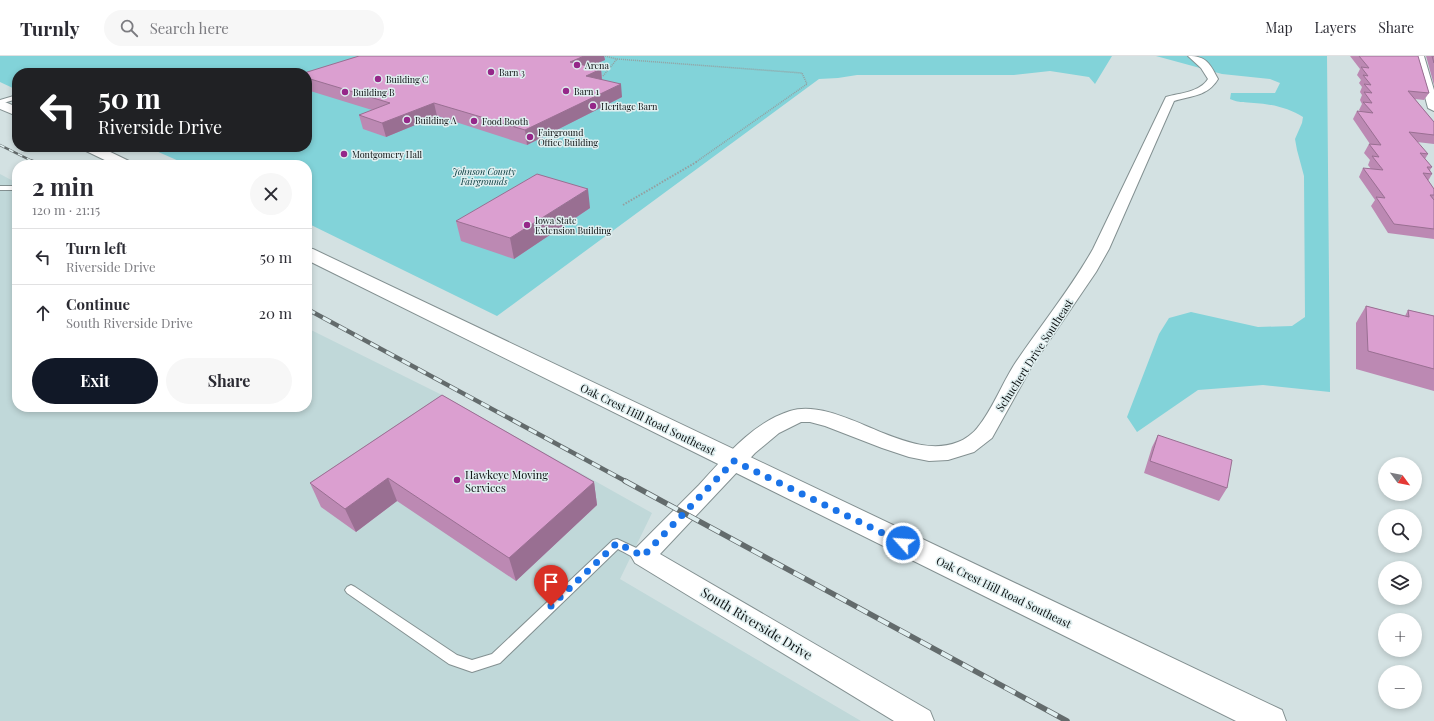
<!DOCTYPE html>
<html lang="en">
<head>
<meta charset="utf-8">
<style>
	body { margin:0; font-family:"Playfair Display",serif; background:#f7f7f7; color:#2b2b33; height:100vh; display:flex; flex-direction:column; font-size:15px; white-space:nowrap }
	* { box-sizing:border-box; margin:0 }
	p { font-size:13px; color:#7c7c81 }
	.icon { flex:none; width:22px; height:22px; fill:none; stroke:currentColor; stroke-width:2; stroke-linecap:round; stroke-linejoin:round }
	.map { position:relative; flex:1; overflow:hidden }
	.side { position:absolute; left:12px; top:104px; width:300px; height:252px; display:flex; flex-direction:column; background:#fff; border-radius:16px; box-shadow:0 2px 6px #0003 }
	.side>* { flex:none }
	.hud { position:absolute; left:12px; top:12px; width:300px; height:84px; border-radius:16px; box-shadow:0 2px 6px #0003; background:#202124; color:#fff; overflow:hidden }
	.needle { width:26px; rotate:122deg }
	.buttons { position:absolute; left:1378px; top:401px; display:grid; gap:8px }
	.buttons a { display:grid; place-items:center; width:44px; height:44px; border-radius:50%; background:#fff; box-shadow:0 2px 6px #0003; font-size:20px }
	.pin { position:absolute; display:grid; place-items:center; width:34px; height:34px; color:#fff; margin:-41px -17px; border-radius:50% 50% 50% 0; rotate:-45deg; box-shadow:0 0 4px #0007 }
	.pin .icon { rotate:45deg }
	.me { position:absolute; width:44px; margin:-22px; rotate:296deg; stroke-linejoin:round; filter:drop-shadow(0 0 3px #0008) }
	.turn { display:flex; align-items:center; gap:14px; height:84px; padding:0 20px; font-size:18px }
	.turn .icon { width:52px; height:52px; stroke-width:2.5 }
	.turn b { display:block; font-size:28px; line-height:34px }
	.round { display:grid; place-items:center; flex:none; width:42px; height:42px; border-radius:21px; background:#f7f7f7 }
	.head { display:flex; align-items:center; justify-content:space-between; height:68px; padding:0 20px }
	h1 { font-size:24px; font-weight:700; line-height:30px }
	.action { display:flex; gap:8px; margin-top:auto; padding:8px 20px }
	.action a { flex:1; height:46px; border-radius:24px; background:#111827; color:#fff; font-size:16px; font-weight:700; line-height:46px; text-align:center }
	.action a+a { background:#f7f7f7; color:#2b2b33 }
	ul { padding:0; list-style:none }
	li { display:flex; align-items:center; gap:12px; height:56px; padding:0 20px; border-top:1px solid #e1e1e2 }
	li div { flex:1 }
	li b { display:block; font-size:15px }
	li em { font-style:normal }
	header { display:flex; align-items:center; gap:24px; box-sizing:border-box; height:56px; padding:0 20px; background:#fff; border-bottom:1px solid #e1e1e2 }
	header strong { font-size:19px }
	nav { display:flex; gap:22px; margin-inline-start:auto; font-size:14px }
	.search { width:280px; height:36px; background:#f7f7f7; display:flex; align-items:center; gap:10px; box-sizing:border-box; padding:0 14px; border-radius:22px; color:#7c7c81; font-size:15px }
	.map>svg:first-child { display:block }
	.built { fill:#c0d8d9 }
	.green { fill:#82d3d9 }
	.lines { fill:none; stroke-linecap:round; stroke-linejoin:round }
	.lane-casing { stroke:#839091; stroke-width:2 }
	.street-casing { stroke:#839091; stroke-width:2 }
	.secondary-casing { stroke:#839091; stroke-width:2 }
	.path-far1 { stroke:#949fa0; stroke-width:1.5; stroke-dasharray:1 1; stroke-linecap:butt }
	.path { stroke:#949fa0; stroke-width:2; stroke-dasharray:1.5 1.5; stroke-linecap:butt }
	.lane { fill:#fff; fill-rule:evenodd }
	.street { fill:#fff; fill-rule:evenodd }
	.secondary { fill:#fff; fill-rule:evenodd }
	.rail-far3-casing { stroke:#636b6c; stroke-width:2.5 }
	.rail-far2-casing { stroke:#636b6c; stroke-width:3.5 }
	.rail-far1-casing { stroke:#636b6c; stroke-width:4.5 }
	.rail-casing { stroke:#636b6c; stroke-width:5.5 }
	.rail-far3 { stroke:#e0eff0; stroke-width:1.5; stroke-dasharray:5; stroke-linecap:butt }
	.rail-far2 { stroke:#e0eff0; stroke-width:2.5; stroke-dasharray:7; stroke-linecap:butt }
	.rail-far1 { stroke:#e0eff0; stroke-width:3; stroke-dasharray:9; stroke-linecap:butt }
	.rail { stroke:#e0eff0; stroke-width:4; stroke-dasharray:12; stroke-linecap:butt }
	.wall { fill:#bc89b3 }
	.shaded-wall { fill:#996f92 }
	.building { fill:#db9fd0; stroke:#996f92 }
	.route { stroke:#1a73e8; stroke-width:7; stroke-dasharray:0 12.6 }
	.poi-dot { fill:#952789; stroke:#e0eff0; stroke-width:1.5 }
	.labels { text-anchor:middle; dominant-baseline:central; stroke-width:3; stroke-linejoin:round; paint-order:stroke }
	.far-poi-label { font-size:9px; fill:#0c1011; stroke:#e0eff0; text-anchor:start }
	.far-park-label { font-size:9px; font-style:italic; fill:#013539; stroke:#e0eff0 }
	.street-label { font-size:11px; fill:#0c1011; stroke:#e0eff0 }
	.poi-label { font-size:11px; fill:#0c1011; stroke:#e0eff0; text-anchor:start }
	.near-street-label { font-size:13px; fill:#0c1011; stroke:#e0eff0 }
</style>
</head>
<body>
<header>
<strong>Turnly</strong>
<div class="search"><svg class="icon" aria-label="search" viewBox="0 0 24 24"><circle cx="10" cy="10" r="6"/><path d="M15 15l6 6"/></svg>Search here</div>
<nav><a>Map</a><a>Layers</a><a>Share</a></nav>
</header>
<div class="map">
<svg width="1434" height="665" viewBox="0 0 1434 665">
	<rect width="100%" height="100%" fill="#d3e1e2"/>
	<path class="built" d="M0 118 17 127V351H307V272L440 338 652 457 620 523 861 665H0Z"/>
	<path class="green" d="M0 0H1112L1095 28 1089 21 1050 15 1014 19H857L838 22 819 23 497 260 307 167V109H188L147 91H307V17H17V34L0 26Z
		M1156 0H1327L1330 336 1263 329 1198 334 1137 376 1127 361 1159 278 1169 262 1191 256 1258 271 1292 270 1305 261 1304 120 1297 94 1295 83 1302 67 1303 61C1289 52 1271 48 1254 47 1245 46 1239 47 1230 43L1231 37H1275L1280 27 1270 23 1222 18Z"/>
	<g class="lines">
		<defs>
			<path id="lane" d="M17 39V43L0 48V44Z
				M0 130H17V134H0Z
				M617 483 647 497 649 500 647 503C638 506 626 497 618 493L500 607 472 616 449 608 347 537 345 534 347 531 351 529 355 531 457 599 472 604 492 598 613 484Z"/>
			<path id="street" d="M1188 0C1207 0 1210 8 1218 23 1208 40 1191 40 1174 45L1109 193 1096 216 1032 310 992 382 974 396 948 404 929 405 909 401 882 392 825 370 810 366H801L779 377 755 397 660 498 930 655 934 665H894L635 507 631 500 635 493C656 472 677 451 699 429 725 401 752 367 790 355 818 346 856 366 883 377 906 386 933 396 958 386 964 384 974 377 978 371 992 354 1002 328 1014 309 1040 270 1070 234 1093 193L1165 43 1166 41C1180 37 1200 36 1208 23L1201 12Z
				M1414 0H1424L1434 34V55L1428 52Z"/>
			<path id="secondary" d="M0 44 17 51V60L0 53Z
				M82 91H100L131 106 133 109H115L84 94Z
				M307 192 313 193 1282 654 1286 665H1236L307 204Z"/>
		</defs>
		<use href="#lane" class="lane-casing"/>
		<use href="#street" class="street-casing"/>
		<use href="#secondary" class="secondary-casing"/>
		<path class="path-far1" d="M605 0 617 3
			M603 20 617 3 802 17 807 28 696 106"/>
		<path class="path" d="M623 149 698 105"/>
		<use href="#lane" class="lane"/>
		<use href="#street" class="street"/>
		<use href="#secondary" class="secondary"/>
		<defs>
			<path id="rail-far3" d="M0 89 34 106"/>
			<path id="rail-far2" d="M32 105 41 109"/>
			<path id="rail-far1" d="M307 253 627 426"/>
			<path id="rail" d="M625 425 1067 665"/>
		</defs>
		<use href="#rail-far3" class="rail-far3-casing"/>
		<use href="#rail-far2" class="rail-far2-casing"/>
		<use href="#rail-far1" class="rail-far1-casing"/>
		<use href="#rail" class="rail-casing"/>
		<use href="#rail-far3" class="rail-far3"/>
		<use href="#rail-far2" class="rail-far2"/>
		<use href="#rail-far1" class="rail-far1"/>
		<use href="#rail" class="rail"/>
	</g>
	<path class="wall" d="M359 0H604L605 4 590 10 601 13 602 23 622 41 527 89 437 60 386 81 363 73 359 59 372 54 307 34V17Z
		M1350 0H1418L1429 37 1424 44 1415 43 1434 66V88L1417 86 1428 98 1425 103 1432 111 1430 114 1432 118 1428 125 1434 133V183L1388 177 1371 150 1375 144 1359 121 1363 112 1371 113 1368 109 1370 104 1364 97 1369 88H1370L1353 63 1357 55 1361 56 1359 54 1362 48 1360 44 1362 39 1360 36 1362 31 1359 27 1361 24 1357 19 1360 13Z
		M1426 0H1434V29Z
		M590 152 514 203 461 185 456 165Z
		M1366 250 1405 260 1408 254 1434 260V335L1356 313V267Z
		M442 339 594 426 597 449 516 525 397 445 356 476 321 451 310 427Z
		M1158 379 1227 432 1219 445 1144 417 1152 391Z"/>
	<path class="shaded-wall" d="M584 0H604L605 4 571 18 570 6Z
		M601 13 602 26 586 20Z
		M621 28 622 41 527 89 525 74Z
		M434 47 437 60 386 81 382 67Z
		M588 133 590 152 514 203 510 182Z
		M388 422 397 445 356 476 345 453Z
		M594 426 597 449 516 525 509 502Z"/>
	<path class="building" d="M359 0H584L570 6 601 13 586 20 621 28 525 74 434 47 382 67 359 59 390 47 307 22V17H304Z
		M1359 0H1418L1429 37 1408 35 1434 66V79L1409 76 1428 98 1420 97 1432 111H1427L1432 118 1423 117 1434 133V139H1430L1434 144V173L1394 168 1376 141 1385 142 1363 112 1383 114 1372 100 1379 101 1369 88 1381 89 1357 55 1373 57 1363 46 1372 47 1364 36 1372 37 1364 28 1371 29 1363 19 1368 20 1361 11 1369 12Z
		M1432 0H1434V7Z
		M537 118 588 133 510 182 456 165Z
		M1366 250 1409 261 1408 254 1434 260V313L1368 295Z
		M442 339 594 426 509 502 388 422 345 453 310 427Z
		M1158 379 1232 404 1227 432 1150 405Z"/>
	<g class="lines">
		<path class="route" d="M551 550 617 487 643 500 734 405 903 487"/>
	</g>
	<g class="poi-dot">
		<circle cx="577" cy="9" r="4"/>
		<circle cx="491" cy="16" r="4"/>
		<circle cx="378" cy="23" r="4"/>
		<circle cx="566" cy="35" r="4"/>
		<circle cx="345" cy="36" r="4"/>
		<circle cx="593" cy="50" r="4"/>
		<circle cx="407" cy="64" r="4"/>
		<circle cx="474" cy="65" r="4"/>
		<circle cx="530" cy="81" r="4"/>
		<circle cx="344" cy="98" r="4"/>
		<circle cx="527" cy="169" r="4"/>
		<circle cx="457" cy="424" r="4"/>
	</g>
	<g class="labels">
		<g class="far-poi-label">
			<text x="585" y="9">Arena</text>
			<text x="499" y="16">Barn 3</text>
			<text x="386" y="23">Building C</text>
			<text x="574" y="35">Barn 1</text>
			<text x="353" y="36">Building B</text>
			<text x="601" y="50">Heritage Barn</text>
			<text x="415" y="64">Building A</text>
			<text x="482" y="65">Food Booth</text>
			<text x="538" y="76">Fairground<tspan x="538" dy="10">Office Building</tspan></text>
			<text x="352" y="98">Montgomery Hall</text>
			<text x="535" y="164">Iowa State<tspan x="535" dy="10">Extension Building</tspan></text>
		</g>
		<g class="far-park-label">
			<text x="484" y="115">Johnson County<tspan x="484" dy="10">Fairgrounds</tspan></text>
		</g>
		<g class="street-label">
			<text transform="translate(1034 299) rotate(-57)">Schuchert Drive Southeast</text>
			<text transform="translate(648 363) rotate(26)">Oak Crest Hill Road Southeast</text>
			<text transform="translate(1004 536) rotate(26)">Oak Crest Hill Road Southeast</text>
		</g>
		<g class="poi-label">
			<text x="465" y="418">Hawkeye Moving<tspan x="465" dy="13">Services</tspan></text>
		</g>
		<g class="near-street-label">
			<text transform="translate(757 567) rotate(31)">South Riverside Drive</text>
		</g>
	</g>
</svg>
<div class="buttons">
<a><svg class="needle" viewBox="-14 -14 28 28"><path d="M0-13l5 13h-10z" fill="#e53935"/><path d="M0 13l5-13h-10z" fill="#7c7c81"/></svg></a>
<a><svg class="icon" aria-label="search" viewBox="0 0 24 24"><circle cx="10" cy="10" r="6"/><path d="M15 15l6 6"/></svg></a>
<a><svg class="icon" aria-label="layers" viewBox="0 0 24 24"><path d="M12 4l9 5-9 5-9-5zM3 14l9 5 9-5"/></svg></a>
<a>+</a>
<a>−</a>
</div>
<div class="pin" style="left:551px;top:550px;background:#d93025"><svg class="icon" aria-label="arrive" viewBox="0 0 24 24"><path d="M6 21V4h12l-3 4 3 4H6"/></svg></div>
<svg class="me" style="left:903px;top:487px" viewBox="-20 -20 40 40"><circle r="17" fill="#1a73e8" stroke="#fff" stroke-width="3"/><path d="M0-11L8 9 0 5-8 9z" fill="#fff"/></svg>
<div class="hud">
<div class="turn"><svg class="icon" aria-label="left" viewBox="0 0 24 24"><path d="M17 20v-9H6M10 6l-5 5 5 5"/></svg><div><b>50 m</b>Riverside Drive</div></div>
</div>
<section class="side">
<div class="head"><div><h1>2 min</h1><p>120 m · 21:15</p></div><a class="round"><svg class="icon" aria-label="close" viewBox="0 0 24 24"><path d="M6 6l12 12M18 6L6 18"/></svg></a></div>
<ul>
<li><svg class="icon" aria-label="left" viewBox="0 0 24 24"><path d="M17 20v-9H6M10 6l-5 5 5 5"/></svg><div><b>Turn left</b><p>Riverside Drive</p></div><em>50 m</em></li>
<li><svg class="icon" aria-label="ahead" viewBox="0 0 24 24"><path d="M12 20V5M6 11l6-6 6 6"/></svg><div><b>Continue</b><p>South Riverside Drive</p></div><em>20 m</em></li>
</ul>
<div class="action"><a>Exit</a><a>Share</a></div>
</section>
</div>
</body>
</html>
